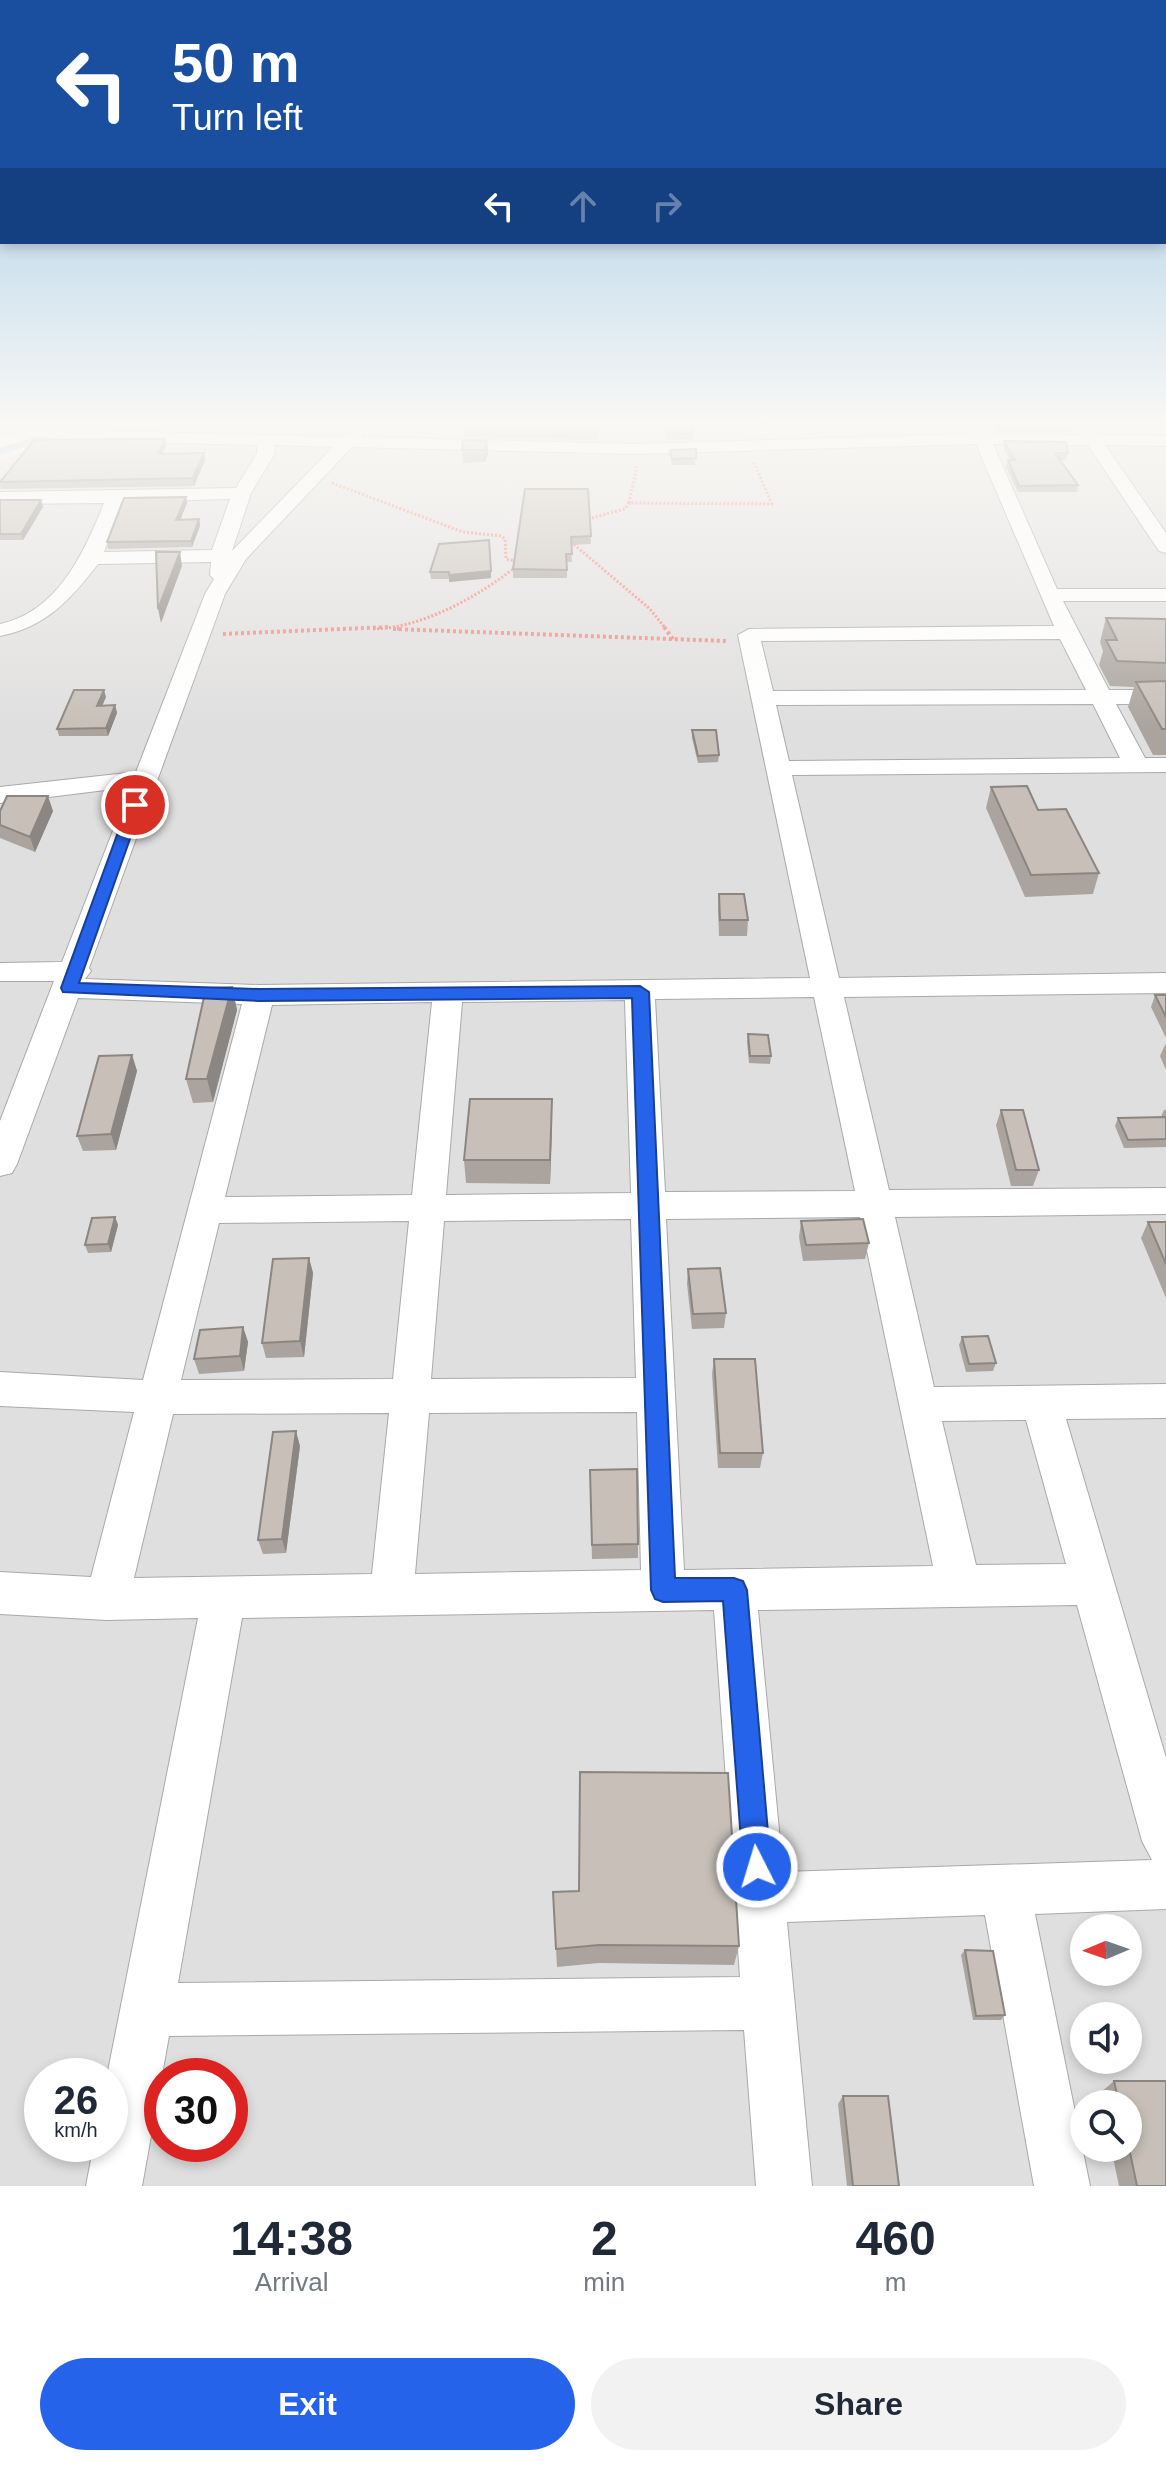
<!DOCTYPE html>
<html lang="en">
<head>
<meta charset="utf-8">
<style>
	body { margin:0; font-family:Arial,sans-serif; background:#f2f2f3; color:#1f2937; height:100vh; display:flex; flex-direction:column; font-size:30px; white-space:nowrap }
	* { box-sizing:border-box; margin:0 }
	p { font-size:26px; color:#747a83 }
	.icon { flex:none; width:44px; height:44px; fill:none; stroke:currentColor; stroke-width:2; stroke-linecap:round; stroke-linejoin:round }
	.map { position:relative; height:2186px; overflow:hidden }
	.drawer { display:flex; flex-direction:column; background:#fff; flex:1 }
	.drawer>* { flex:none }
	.top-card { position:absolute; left:0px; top:0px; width:1166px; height:244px; box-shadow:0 4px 12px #0003; background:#1a4fa0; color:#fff; overflow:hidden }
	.needle { width:52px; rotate:268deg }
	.controls { position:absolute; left:1070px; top:1914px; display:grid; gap:16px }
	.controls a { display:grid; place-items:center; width:72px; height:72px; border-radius:50%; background:#fff; box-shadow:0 4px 12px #0003; font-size:40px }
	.speed { position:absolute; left:24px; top:2058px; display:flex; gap:16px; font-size:40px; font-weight:700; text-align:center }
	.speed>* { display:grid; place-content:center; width:104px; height:104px; border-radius:50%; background:#fff; box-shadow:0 4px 12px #0003; line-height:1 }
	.speed small { font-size:20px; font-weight:400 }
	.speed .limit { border:12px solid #d22; background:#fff; color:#111 }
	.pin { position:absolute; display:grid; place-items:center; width:68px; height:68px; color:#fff; margin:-34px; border:4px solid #fff; border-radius:50%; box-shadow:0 2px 8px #0007 }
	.me { position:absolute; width:88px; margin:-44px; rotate:355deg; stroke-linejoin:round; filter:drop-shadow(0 0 6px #0008) }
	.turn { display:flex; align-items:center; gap:28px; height:168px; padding:0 40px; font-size:36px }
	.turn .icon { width:104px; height:104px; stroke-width:2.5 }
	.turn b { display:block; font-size:56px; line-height:68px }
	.lanes { display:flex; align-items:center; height:76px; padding:0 40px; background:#0003; justify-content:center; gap:40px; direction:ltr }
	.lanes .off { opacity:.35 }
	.eta { display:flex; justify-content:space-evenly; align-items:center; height:136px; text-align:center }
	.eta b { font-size:48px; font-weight:700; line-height:56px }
	.primary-button { display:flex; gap:16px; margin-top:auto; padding:16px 40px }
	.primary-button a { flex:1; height:92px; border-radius:48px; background:#2563eb; color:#fff; font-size:32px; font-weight:700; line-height:92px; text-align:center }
	.primary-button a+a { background:#f2f2f3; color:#1f2937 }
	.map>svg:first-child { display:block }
	.residential { fill:#e0dfdf; fill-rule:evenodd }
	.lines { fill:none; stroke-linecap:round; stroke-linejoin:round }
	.canal { fill:#aad3df; fill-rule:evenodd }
	.minor-casing { stroke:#a9a9a9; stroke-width:2 }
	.path-far1 { stroke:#fa8072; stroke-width:3; stroke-dasharray:2 2; stroke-linecap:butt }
	.path { stroke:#fa8072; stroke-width:4; stroke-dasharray:3 3; stroke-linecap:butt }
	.minor { fill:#fff; fill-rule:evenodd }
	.wall { fill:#aba49e }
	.shaded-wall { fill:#8b8681 }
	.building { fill:#c7bfb8; stroke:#8b8681; stroke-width:2 }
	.route { fill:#2563eb; stroke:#184099; stroke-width:2 }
</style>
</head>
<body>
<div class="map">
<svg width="1166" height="2186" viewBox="0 0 1166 2186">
	<rect width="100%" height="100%" fill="#f2efe9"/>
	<path class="residential" d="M73 424H1166V2186H0V461L64 437ZM1084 1928H1128V1972H1084ZM1084 2016H1128V2060H1084ZM42 2076H110V2144H42ZM162 2076H230V2144H162ZM1084 2104H1128V2148H1084Z"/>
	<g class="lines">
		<path class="canal" d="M0 424H22L0 433Z
			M57 424H75L59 435H49V429Z
			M41 433 46 434V440L0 455V445Z"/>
		<defs>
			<path id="minor" d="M968 424H984L989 434 1081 435 1078 430 1086 425 1098 435 1166 436V446L1105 445 1166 533V553L1159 551 1088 445 993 444 1057 589H1166V601H1063L1109 690H1166V704H1116L1145 758H1166V772L792 775 839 978 1166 973V993L844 997 889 1190 1166 1188V1214L895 1217 934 1387 1166 1384V1418L1066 1419 1166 1758V1909L1035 1914 1090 2186H1034L985 1915 787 1922 812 2186H756L744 2030 169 2036 142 2186H86L94 2144H110L107 2076 198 1618 107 1620 0 1614V1572L91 1577 134 1412 0 1406V1372L143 1380 242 1004 78 998 17 1164 12 1173 0 1176V1121L54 981H0V963L62 962 130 787 0 803V787L136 772 205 594 214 579 210 575 211 562 98 564C70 600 46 627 0 636V624C58 612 85 551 104 503L0 504V492L236 488 257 453V445L56 440 40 436 0 448V437L40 425 57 430 343 437 357 427 365 432 361 437 635 444 972 434ZM976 444 1054 626 749 629 738 635 810 978 259 985 85 979 91 971 89 968 225 594 246 559 352 447 635 454ZM274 445 333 447 232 551 251 493 275 453ZM230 499 212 550 104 552 123 502ZM1060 639 1086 690 773 691 761 641ZM1093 704 1120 758 789 761 776 705ZM814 997 855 1191 665 1192 655 999ZM625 1000 631 1193 446 1195 462 1002ZM432 1002 412 1195 225 1197 272 1005ZM860 1217 933 1566 684 1570 666 1219ZM631 1219 636 1378 431 1379 444 1221ZM409 1221 393 1379 181 1380 219 1223ZM637 1412 641 1570 415 1574 429 1413ZM389 1413 372 1574 134 1578 173 1414ZM1026 1420 1066 1564 976 1565 942 1421ZM1077 1605 1142 1841 1152 1860 783 1872 758 1610ZM714 1610 740 1977 178 1983 242 1618Z"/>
		</defs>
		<use href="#minor" class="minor-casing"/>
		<path class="path-far1" d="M332 483 463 532 501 536 505 539 506 559 520 562
			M629 503 637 465
			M584 520 625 509 629 503 772 504 754 463
			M571 542 650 609 666 629
			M373 629C423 628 479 596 517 566
			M393 629H402"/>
		<path class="path" d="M664 627 673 639
			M393 629 726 641
			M223 634 389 627"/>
		<use href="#minor" class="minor"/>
	</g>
	<path class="wall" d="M465 424H623L597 425 598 440 465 437Z
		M665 424 693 433V439L667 440Z
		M993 424H1070L1072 426 1070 432 996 431Z
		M487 441 488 453 485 462 463 463 462 450Z
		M1004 441 1068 453 1066 460H1059L1078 485 1077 492H1018L1006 467 1008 460H1010L1003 447Z
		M166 446 162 454 205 460 194 486 1 489 0 485V480Z
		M696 449 695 465H672L670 450Z
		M588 489 591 544 571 545 572 562H567V578H513V569Z
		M186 497 187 503 180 519H199L200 526 192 547 108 549 107 542Z
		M0 500 43 507 23 540H0Z
		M439 544 491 578 449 582V579H431L430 572Z
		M1106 618 1166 619V755H1153L1128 707 1134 687 1110 686 1099 665 1103 651 1100 642Z
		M106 697 102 706 115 705 117 713 108 736H59L57 729Z
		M692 730 719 755 718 762 698 763 692 738Z
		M991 787 1038 810 1099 873 1093 894 1025 897 986 808Z
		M0 811H53L35 852 0 838Z
		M719 894 748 920 747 936H719L718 910Z
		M232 987 237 1010 213 1102 193 1103 186 1079Z
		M1155 995H1166V1038L1151 1007Z
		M748 1034 771 1056 770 1064 749 1063 747 1042Z
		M1166 1044V1070L1160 1056 1165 1045Z
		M132 1055 137 1071 116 1150 83 1151 77 1136Z
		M1001 1110 1039 1170 1033 1186H1011L996 1125Z
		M1164 1110H1166V1147L1124 1148 1115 1126 1118 1118 1161 1117Z
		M552 1122 550 1184 466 1183 464 1160Z
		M115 1217 118 1225 111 1252 88 1253 85 1245Z
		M801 1221 869 1243 865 1259 803 1261 799 1237Z
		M1148 1222H1166V1298L1141 1238Z
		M309 1258 313 1273 304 1357 266 1358 262 1343Z
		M688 1269 726 1313 724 1328 692 1329 687 1284Z
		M243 1327 248 1342 244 1371 199 1374 194 1359Z
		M962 1337 996 1363 993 1371 966 1372 959 1345Z
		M714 1359 763 1453 760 1468H718L712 1374Z
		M300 1446 286 1553 263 1554 258 1540Z
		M590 1485 638 1544V1558L592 1559Z
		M553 1892 739 1946 734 1965 599 1963 557 1967Z
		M965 1950 1005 2015 1001 2020H973L961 1955Z
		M1114 2081H1166V2186H1119L1111 2148H1128V2104H1102L1100 2093Z
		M843 2096 899 2186H847L838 2104Z"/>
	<path class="shaded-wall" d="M165 439 166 446 159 461 158 454Z
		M487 441 488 453 485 462V450Z
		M204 453 205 460 194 486 193 478Z
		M186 497 187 503 178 526 176 520Z
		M41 500 43 507 23 540 21 534Z
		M199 519 200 526 192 547 191 541Z
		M180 552 182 566 161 623 158 609Z
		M491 571V578L449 582V575Z
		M104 690 106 697 99 713 97 706Z
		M115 705 117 713 108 736 106 728Z
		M48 796 53 811 35 852 30 837Z
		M232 987 237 1010 213 1102 207 1079Z
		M132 1055 137 1071 116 1150 111 1134Z
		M552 1099V1122L550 1184V1160Z
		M115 1217 118 1225 111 1252 108 1244Z
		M309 1258 313 1273 304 1357 300 1341Z
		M243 1327 248 1342 244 1371 240 1356Z
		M296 1431 300 1446 286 1553 282 1539Z"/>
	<path class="building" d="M465 424H597L598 432 464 428Z
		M665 424H692L693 433 667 434Z
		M997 424H1070L1072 426 997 425Z
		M165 439 158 454 204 453 193 478 0 482 34 440Z
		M463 440 487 441 485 450H462Z
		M1004 441 1066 442 1068 453H1055L1078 485 1019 486 1008 460H1015Z
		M696 449V458L672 459 670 450Z
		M525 489H588L591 536 571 537 572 554H566L567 570 513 569Z
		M186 497 176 520 199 519 191 541 107 542 124 498Z
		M0 500H41L21 534H0Z
		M489 540 491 571 449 575V572H430L439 544Z
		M156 552H180L158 609Z
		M1106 618 1166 619V663L1117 661 1106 640H1117Z
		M1166 681V729H1162L1136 682Z
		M74 690H104L97 706 115 705 106 728 57 729Z
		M692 730H716L719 755 698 756Z
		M1027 786 1038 810 1066 809 1099 873 1031 875 991 787Z
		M7 796H48L30 837 0 825V811Z
		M719 894H744L748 920H720Z
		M232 987 207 1079H186L206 988Z
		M1155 995H1166V1017Z
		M748 1034 768 1035 771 1056H750Z
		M132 1055 111 1134 77 1136 99 1056Z
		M470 1099H552L550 1160H464Z
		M1001 1110H1023L1039 1170H1016Z
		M1166 1117V1139L1128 1140 1118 1118Z
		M115 1217 108 1244 85 1245 92 1218Z
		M863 1219 869 1243 806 1245 801 1221Z
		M1148 1222H1166V1264Z
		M309 1258 300 1341 262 1343 273 1259Z
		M720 1268 726 1313 693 1314 688 1269Z
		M243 1327 240 1356 194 1359 200 1330Z
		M988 1336 996 1363 969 1364 962 1337Z
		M714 1359H755L763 1453H720Z
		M296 1431 282 1539 258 1540 273 1432Z
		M637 1469 638 1544 592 1545 590 1470Z
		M580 1772 728 1773 739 1946 599 1945 556 1949 553 1892 579 1891Z
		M965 1950 993 1951 1005 2015 976 2016Z
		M1114 2081H1166V2186H1137L1128 2143V2104H1119Z
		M843 2096H888L899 2186H853Z"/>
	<linearGradient id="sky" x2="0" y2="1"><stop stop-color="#8fc0e4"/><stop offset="0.58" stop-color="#f9f8f5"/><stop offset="1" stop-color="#f9f8f5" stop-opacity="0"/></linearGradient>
	<rect width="1166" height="730" fill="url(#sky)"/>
	<path class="route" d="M135 801 142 805 79 983 259 989 640 986 649 992 675 1578H734L743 1581 747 1590 771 1867 767 1877 757 1881 747 1877 743 1867 723 1601 663 1602 655 1599 651 1590 632 998 259 1001 63 992 61 988 128 805Z"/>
</svg>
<div class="controls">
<a><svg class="needle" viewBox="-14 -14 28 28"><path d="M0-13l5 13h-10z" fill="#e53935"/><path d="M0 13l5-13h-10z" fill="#747a83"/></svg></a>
<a><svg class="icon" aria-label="sound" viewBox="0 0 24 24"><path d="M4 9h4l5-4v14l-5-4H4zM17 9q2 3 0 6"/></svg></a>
<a><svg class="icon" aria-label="search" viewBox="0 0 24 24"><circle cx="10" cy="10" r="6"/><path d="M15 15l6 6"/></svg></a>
</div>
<div class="speed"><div>26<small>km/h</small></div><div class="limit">30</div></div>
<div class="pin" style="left:135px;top:805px;background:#d93025"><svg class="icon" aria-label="arrive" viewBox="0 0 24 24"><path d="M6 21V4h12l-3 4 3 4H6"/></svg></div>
<svg class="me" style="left:757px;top:1867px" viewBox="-20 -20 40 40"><circle r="17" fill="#2563eb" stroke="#fff" stroke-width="3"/><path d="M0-11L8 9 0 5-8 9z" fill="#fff"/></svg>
<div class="top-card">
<div class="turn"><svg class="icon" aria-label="left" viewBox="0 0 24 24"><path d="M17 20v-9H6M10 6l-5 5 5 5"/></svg><div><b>50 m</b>Turn left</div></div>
<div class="lanes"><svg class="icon" aria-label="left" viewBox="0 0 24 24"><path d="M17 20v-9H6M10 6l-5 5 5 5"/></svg><svg class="icon off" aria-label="ahead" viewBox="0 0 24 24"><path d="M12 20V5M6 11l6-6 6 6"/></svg><svg class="icon off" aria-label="right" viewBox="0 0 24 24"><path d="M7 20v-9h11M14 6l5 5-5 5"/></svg></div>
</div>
</div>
<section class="drawer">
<div class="eta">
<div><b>14:38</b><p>Arrival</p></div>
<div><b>2</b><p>min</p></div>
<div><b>460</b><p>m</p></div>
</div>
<div class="primary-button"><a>Exit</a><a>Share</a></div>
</section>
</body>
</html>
